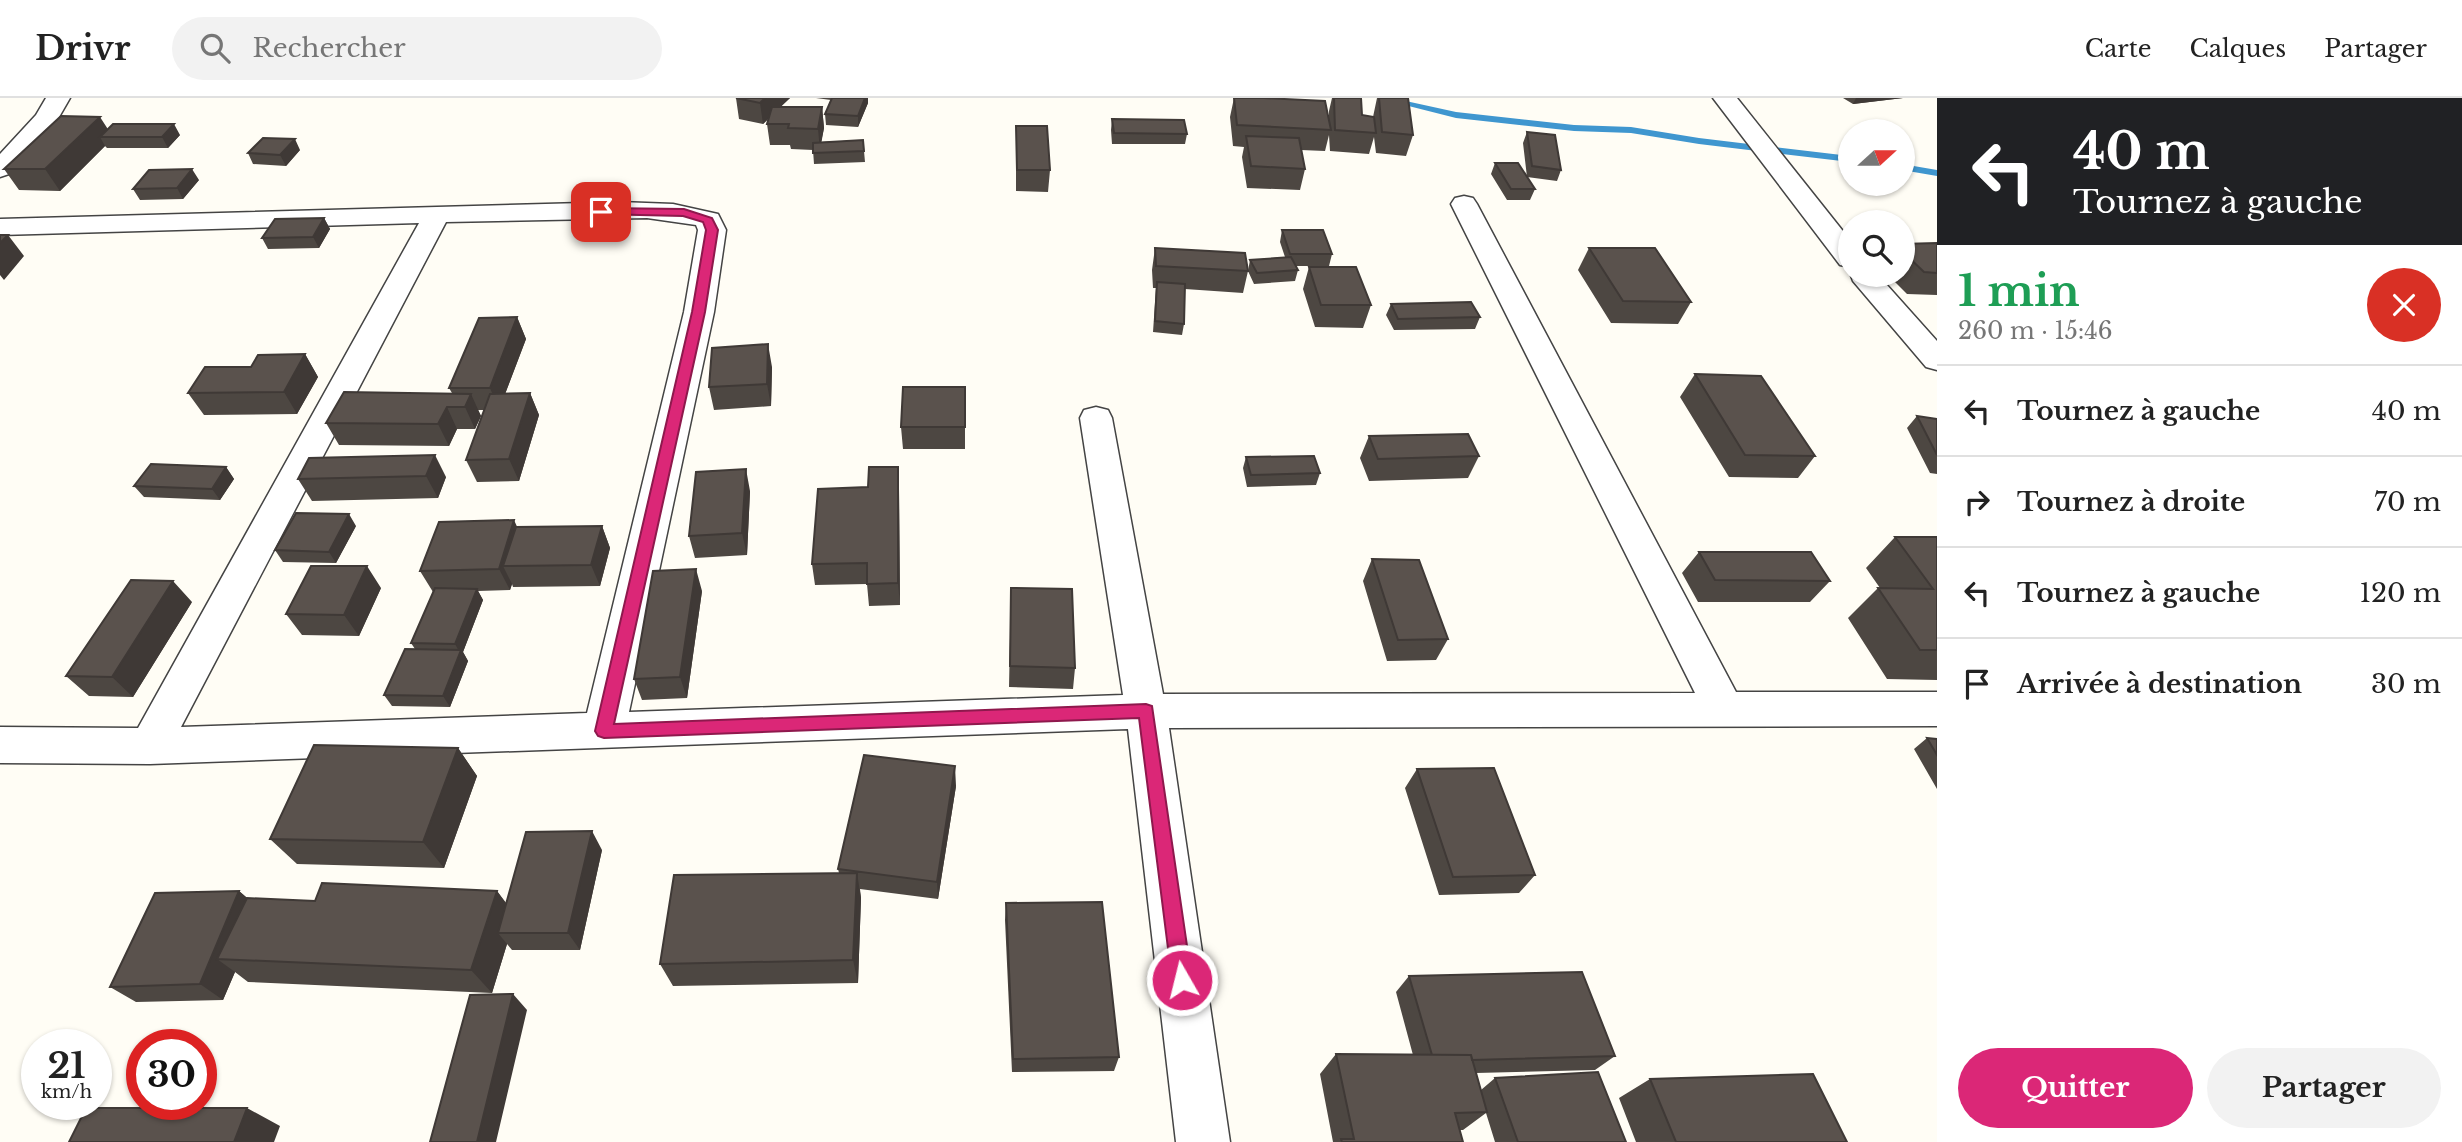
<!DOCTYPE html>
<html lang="fr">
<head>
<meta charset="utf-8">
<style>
	body { margin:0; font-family:"Libre Baskerville",serif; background:#f2f2f2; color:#222; height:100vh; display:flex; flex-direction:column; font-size:26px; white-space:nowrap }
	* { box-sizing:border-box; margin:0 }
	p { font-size:23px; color:#767676 }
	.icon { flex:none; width:38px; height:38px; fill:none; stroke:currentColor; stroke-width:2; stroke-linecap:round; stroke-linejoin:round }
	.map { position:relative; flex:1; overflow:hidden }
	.side { display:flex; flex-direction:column; background:#fff; width:525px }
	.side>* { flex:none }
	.guide { background:#202124; color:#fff; overflow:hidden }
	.needle { width:46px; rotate:69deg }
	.tools { position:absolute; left:1838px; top:21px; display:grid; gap:14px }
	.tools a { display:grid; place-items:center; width:77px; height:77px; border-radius:50%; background:#fff; box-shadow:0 2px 5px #0004; font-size:35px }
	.speed { position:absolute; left:21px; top:931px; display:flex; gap:14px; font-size:35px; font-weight:700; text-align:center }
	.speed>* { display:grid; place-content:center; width:91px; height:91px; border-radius:50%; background:#fff; box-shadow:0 2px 5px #0004; line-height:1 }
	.speed small { font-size:18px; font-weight:400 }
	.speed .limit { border:10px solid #d22; background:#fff; color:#111 }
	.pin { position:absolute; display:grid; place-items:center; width:60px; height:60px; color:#fff; margin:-30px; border-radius:14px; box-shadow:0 4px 10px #0006 }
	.me { position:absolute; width:77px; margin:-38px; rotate:352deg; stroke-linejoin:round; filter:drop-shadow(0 0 5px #0008) }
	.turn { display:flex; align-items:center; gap:24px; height:147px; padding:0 21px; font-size:32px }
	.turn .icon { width:91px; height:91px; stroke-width:2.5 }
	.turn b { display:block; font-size:49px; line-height:60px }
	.round { display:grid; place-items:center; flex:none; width:74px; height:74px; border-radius:37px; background:#f2f2f2 }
	.headline { display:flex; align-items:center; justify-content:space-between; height:119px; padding:0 21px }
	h1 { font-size:42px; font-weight:700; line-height:52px; color:#1e9e55 }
	.action { display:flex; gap:14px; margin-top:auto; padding:14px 21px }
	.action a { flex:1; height:80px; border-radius:42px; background:#db2777; color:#fff; font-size:28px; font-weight:700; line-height:80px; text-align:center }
	.action a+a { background:#f2f2f2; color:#222 }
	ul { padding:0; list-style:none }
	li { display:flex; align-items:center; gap:21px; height:91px; padding:0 21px; border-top:2px solid #e0e0e0 }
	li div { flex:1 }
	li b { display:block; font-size:26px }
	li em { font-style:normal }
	header { display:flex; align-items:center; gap:42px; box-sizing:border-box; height:98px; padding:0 35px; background:#fff; border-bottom:2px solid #e0e0e0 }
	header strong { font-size:33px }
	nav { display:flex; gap:38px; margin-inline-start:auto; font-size:24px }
	.search { width:490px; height:63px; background:#f2f2f2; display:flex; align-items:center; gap:18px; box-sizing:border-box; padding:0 24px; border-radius:38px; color:#767676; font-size:26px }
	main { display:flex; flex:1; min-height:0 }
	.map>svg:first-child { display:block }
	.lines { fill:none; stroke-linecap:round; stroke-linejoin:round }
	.stream { fill:#3f96cf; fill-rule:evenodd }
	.minor-casing { stroke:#444; stroke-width:3 }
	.minor { fill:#fff; fill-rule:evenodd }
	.wall { fill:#4d4742 }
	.shaded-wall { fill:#3f3936 }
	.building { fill:#5a524d; stroke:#3f3936; stroke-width:2 }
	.route { fill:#db2777; stroke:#8e194d; stroke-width:2 }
</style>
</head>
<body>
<header>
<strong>Drivr</strong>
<div class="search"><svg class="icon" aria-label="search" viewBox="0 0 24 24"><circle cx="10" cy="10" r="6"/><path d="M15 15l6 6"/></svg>Rechercher</div>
<nav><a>Carte</a><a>Calques</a><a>Partager</a></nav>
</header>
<main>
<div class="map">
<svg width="1937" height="1044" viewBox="0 0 1937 1044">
	<rect width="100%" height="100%" fill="#fffdf5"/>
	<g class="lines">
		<path class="stream" d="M1377 0H1392L1456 14 1574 27 1631 29 1699 40 1850 58V64L1699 46 1631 35 1574 33 1456 20Z
			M1902 66 1937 72V78L1902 72Z"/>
		<defs>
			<path id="minor" d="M46 0H70L55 26 9 76 0 79V56L36 17Z
				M1713 0H1737L1850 142V169L1840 167Z
				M1464 98 1473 100 1477 106 1736 594H1937V628L1169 630 1230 1044H1176L1128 631 150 666 0 665V629L138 630 419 125 0 137V121L620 104 673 106 718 116 726 132 714 214 629 614 1123 597 1080 320 1084 312 1096 309 1108 312 1112 320 1163 596 1695 595 1451 106 1455 100ZM647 120 696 127 698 132 684 214 587 615 181 629 446 124Z
				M1850 175 1878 177 1937 243V272L1926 269 1853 183Z"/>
		</defs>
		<use href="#minor" class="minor-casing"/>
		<use href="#minor" class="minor"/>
	</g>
	<path class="wall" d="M736 0H790L780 9H822L824 30 821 44 863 42 865 64 814 66 813 52 791 51 790 47H770L767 26 769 20 763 26 739 21Z
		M816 0H868V5L858 29 826 27 825 16 831 2Z
		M1234 0 1329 24V13L1332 0H1361L1362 17 1373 19 1377 0H1408L1413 37 1406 58 1376 55 1374 39 1369 56 1330 53 1329 37 1325 53 1301 52 1305 71 1300 92 1247 90 1242 59 1244 49 1233 48 1230 19Z
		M1843 0H1903L1853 6Z
		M1112 21 1187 36 1185 46H1112L1111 32Z
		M1016 28 1050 72 1048 94 1016 93Z
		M108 31 180 37 168 50H107L105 48 60 93 19 92 4 71Z
		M1527 34 1561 72 1557 83 1527 79 1523 45Z
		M300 52 286 68 253 66 248 55Z
		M1495 65 1535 91 1530 102H1507L1491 76Z
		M199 82 183 101 140 102 133 91Z
		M324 120 330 131 319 150 268 151 262 140Z
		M1282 132 1332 156 1329 168H1296L1298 172 1295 183 1254 186 1248 173 1250 162 1285 159 1280 144Z
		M1937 145V197L1907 196 1888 177H1902V146Z
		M1155 150 1248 173 1243 195 1185 191 1184 226 1182 237 1153 234 1156 190H1153L1152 172Z
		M1589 150 1691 204 1678 226 1611 225 1578 172Z
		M1309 169 1371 207 1363 230 1315 229 1303 191Z
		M1391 206 1480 219 1475 231 1394 232 1386 217Z
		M517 219 526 241 505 296 530 295 539 317 519 383 477 384 466 362 484 312H478L481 318 475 331H457L449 348 339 347 326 325 452 295 449 290Z
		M305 256 318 279 297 316 204 317 188 295 251 269Z
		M772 269 771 308 714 312 709 289Z
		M1695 276 1815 358 1798 380 1729 379 1680 299Z
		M965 289V351H903L901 329Z
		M1917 318 1937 321V376L1930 375 1907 330Z
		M1369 338 1479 358 1468 380 1369 383 1360 360Z
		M1246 359 1320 375 1316 387 1247 389 1243 370Z
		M309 360 446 379 438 400 312 403 298 381Z
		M226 369 234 381 220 402 144 399 134 388Z
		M899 391 900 507 869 508 867 486 815 487 812 466Z
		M750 393 747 457 695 460 689 438Z
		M356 428 336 465 283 464 275 452Z
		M602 428 610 450 600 488 513 489 512 486 510 492 478 493 483 502 463 554 468 563 450 609 392 608 384 597 415 551 411 545 433 494 420 473 517 429Z
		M1895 439H1937V582L1887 581 1848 520 1878 490H1880L1866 470Z
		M1699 454 1830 483 1810 504H1698L1682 475Z
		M1372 461 1448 541 1436 562 1387 563 1363 483Z
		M381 490 359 538 302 537 286 516Z
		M1011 490 1075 570 1073 591 1009 589Z
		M702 493 687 600 642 602 634 581Z
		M192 504 133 599 89 598 66 578Z
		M1927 640 1937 641V691L1914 651Z
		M458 650 477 678 444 770 297 766 270 741Z
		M1417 671 1535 777 1519 795 1439 797 1405 690Z
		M956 688 938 801 860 791 861 800 858 885 673 888 660 866 839 775 838 771Z
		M602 752 580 852H512L507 846 492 895 248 884 235 874 223 902 136 904 110 889 239 793 247 800 315 803 497 793 506 806Z
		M1006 805 1119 959 1114 973 1012 974 1005 822Z
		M1409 878 1615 958 1595 972 1476 975 1481 992 1495 980 1626 1044H1495L1486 1015 1463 1032H1460L1463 1044H1333L1320 976 1336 956 1413 957 1396 894Z
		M1650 981 1847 1044H1636L1619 1000Z"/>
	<path class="shaded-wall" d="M765 0H790L763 26 760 5Z
		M865 0H868V5L858 29V18Z
		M1856 0H1903L1853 6Z
		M822 9 824 30 820 52 818 31Z
		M100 19 113 39H100L105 48 60 93 45 71Z
		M174 26 180 37 168 50 162 39Z
		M295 41 300 52 286 68 280 57Z
		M192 71 199 82 183 101 177 90Z
		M324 120 330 131 319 150 313 139Z
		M8 137 24 158 4 182 0 177V145Z
		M517 219 526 241 499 312 490 290Z
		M768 246 772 269 771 308 767 286Z
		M305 256 318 279 297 316 284 294Z
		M530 295 539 317 519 383 509 361Z
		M471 296 481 318 475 331 465 309Z
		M447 309 457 331 449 348 438 326Z
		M435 357 446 379 438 400 426 378Z
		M226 369 234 381 220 402 212 391Z
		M898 369 899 391 900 507 898 485Z
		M746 371 750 393 747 457 742 435Z
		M349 416 356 428 336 465 329 454Z
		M514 422 524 444 503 468 512 486 510 492 499 471Z
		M602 428 610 450 600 488 591 467Z
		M367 468 381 490 359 538 344 517Z
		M696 471 702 493 687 600 680 579Z
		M173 483 192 504 133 599 112 579Z
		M477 491 483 502 463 554 468 563 450 609 443 598 460 555 455 546Z
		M458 650 477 678 444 770 423 744Z
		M955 668 956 688 938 801 937 784Z
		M592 733 602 752 580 852 568 835Z
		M857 775 861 800 858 885 853 862Z
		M239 793 260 811 217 861 235 874 223 902 200 886Z
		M497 793 516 818 498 835 507 846 492 895 471 872Z
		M513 896 527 912 496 1044H477Z
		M247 1010 280 1028 274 1044H234Z"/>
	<path class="building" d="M736 0H765L760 5Z
		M832 0H865L858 18 825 16Z
		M1234 0H1264L1325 3 1331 32 1237 27Z
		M1334 0H1361L1362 17 1374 19 1376 35 1335 32Z
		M1379 0H1408L1413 37 1382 34Z
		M772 9H822L818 31 788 30 789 26H767Z
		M61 18 100 19 45 71H4Z
		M1112 21 1184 22 1187 36 1114 35Z
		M113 26H174L162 39H100Z
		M1016 28H1047L1050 72H1017Z
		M1527 34 1555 37 1561 72 1532 68Z
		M1246 38 1299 40 1305 71 1251 68Z
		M263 40 295 41 280 57 248 55Z
		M863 42 864 53 813 55V45Z
		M1495 65H1518L1535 91H1511Z
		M192 71 177 90 133 91 149 72Z
		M324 120 313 139 262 140 275 121Z
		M1282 132H1323L1332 156H1290Z
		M0 137H8L0 145Z
		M1937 145V175L1924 174 1902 153V146Z
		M1155 150 1245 155 1248 173 1156 168Z
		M1589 150H1655L1691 204 1623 203Z
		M1291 159 1298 172 1257 175 1250 162Z
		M1309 169H1356L1371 207H1321Z
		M1157 184 1185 186 1184 226 1155 223Z
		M1471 204 1480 219 1398 221 1391 206Z
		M517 219 490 290H449L479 220Z
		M768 246 767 286 709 289 712 250Z
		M305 256 284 294 188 295 205 269H251L258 257Z
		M1695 276 1761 278 1815 358 1745 357Z
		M903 289H965V329H901Z
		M344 294 471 296 465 309H447L438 326 326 325Z
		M530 295 509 361 466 362 490 296Z
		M1917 318 1937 321V357Z
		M1468 336 1479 358 1378 361 1369 338Z
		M435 357 426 378 298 381 309 360Z
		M1314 358 1320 375 1251 377 1246 359Z
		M151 366 226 369 212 391 134 388Z
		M869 369H898V485L867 486V465L812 466 818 391 868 389Z
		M746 371 742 435 689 438 696 374Z
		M296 415 349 416 329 454 275 452Z
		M514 422 499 471 420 473 439 424Z
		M602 428 591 467 503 468 516 429Z
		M1895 439H1937V552H1920L1878 490 1933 491Z
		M1699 454H1811L1830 483 1715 482Z
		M1372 461 1419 462 1448 541 1398 542Z
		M311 468H367L344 517 286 516Z
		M696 471 680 579 634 581 653 473Z
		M131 482 173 483 112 579 66 578Z
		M435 490 477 491 455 546 411 545Z
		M1011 490 1072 491 1075 570 1010 568Z
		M405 551 461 552 443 598 384 597Z
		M1927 640 1937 641V657Z
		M314 647 458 650 423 744 270 741Z
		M864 657 955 668 937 784 838 771Z
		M1494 670 1535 777 1453 779 1417 671Z
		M592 733 568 835H498L526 734Z
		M857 775 853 862 660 866 674 777Z
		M322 785 497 793 471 872 217 861 247 800 315 803Z
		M239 793 200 886 110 889 155 795Z
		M1102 804 1119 959 1013 961 1006 805Z
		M1582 874 1615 958 1472 962 1471 957H1432L1409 878Z
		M513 896 477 1044H430L470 897Z
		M1336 956 1471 957 1487 1014 1455 1015 1463 1044H1342L1341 1041H1354Z
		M1598 974 1626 1044H1518L1495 980Z
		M1813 976 1847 1044H1676L1650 981Z
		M86 1010H247L234 1044H69Z"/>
	<path class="route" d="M601 110 684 111 712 120 718 132 705 214 614 626 1146 606 1152 608 1192 882 1189 889 1182 892 1175 889 1172 882 1139 620 604 640 598 638 595 633 692 214 706 132 703 124 683 118 597 116V111Z"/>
</svg>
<div class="tools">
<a><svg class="needle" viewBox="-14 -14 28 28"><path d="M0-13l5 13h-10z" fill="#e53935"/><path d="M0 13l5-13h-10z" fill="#767676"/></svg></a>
<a><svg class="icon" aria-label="search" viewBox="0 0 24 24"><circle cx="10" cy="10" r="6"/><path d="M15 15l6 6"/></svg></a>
</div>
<div class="speed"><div>21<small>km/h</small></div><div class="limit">30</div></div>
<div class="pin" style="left:601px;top:114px;background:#d93025"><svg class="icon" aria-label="arrive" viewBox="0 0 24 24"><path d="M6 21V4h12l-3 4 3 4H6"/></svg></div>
<svg class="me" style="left:1182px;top:882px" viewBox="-20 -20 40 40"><circle r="17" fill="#db2777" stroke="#fff" stroke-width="3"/><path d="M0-11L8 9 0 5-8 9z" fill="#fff"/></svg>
</div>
<section class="side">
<div class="guide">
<div class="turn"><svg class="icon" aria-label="left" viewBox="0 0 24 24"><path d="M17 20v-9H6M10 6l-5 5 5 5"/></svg><div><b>40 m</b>Tournez à gauche</div></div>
</div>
<div class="headline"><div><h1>1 min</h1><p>260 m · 15:46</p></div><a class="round" style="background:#d93025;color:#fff"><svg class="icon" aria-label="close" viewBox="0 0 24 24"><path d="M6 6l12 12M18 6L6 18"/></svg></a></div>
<ul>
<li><svg class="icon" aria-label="left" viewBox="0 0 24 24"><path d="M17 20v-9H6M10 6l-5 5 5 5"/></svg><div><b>Tournez à gauche</b></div><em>40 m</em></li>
<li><svg class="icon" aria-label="right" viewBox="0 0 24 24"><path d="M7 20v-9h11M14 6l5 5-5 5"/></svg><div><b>Tournez à droite</b></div><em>70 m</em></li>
<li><svg class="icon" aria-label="left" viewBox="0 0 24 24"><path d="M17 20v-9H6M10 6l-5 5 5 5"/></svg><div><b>Tournez à gauche</b></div><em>120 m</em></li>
<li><svg class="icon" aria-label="arrive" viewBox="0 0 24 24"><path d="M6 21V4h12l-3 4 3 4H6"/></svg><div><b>Arrivée à destination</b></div><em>30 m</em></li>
</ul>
<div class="action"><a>Quitter</a><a>Partager</a></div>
</section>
</main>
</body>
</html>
